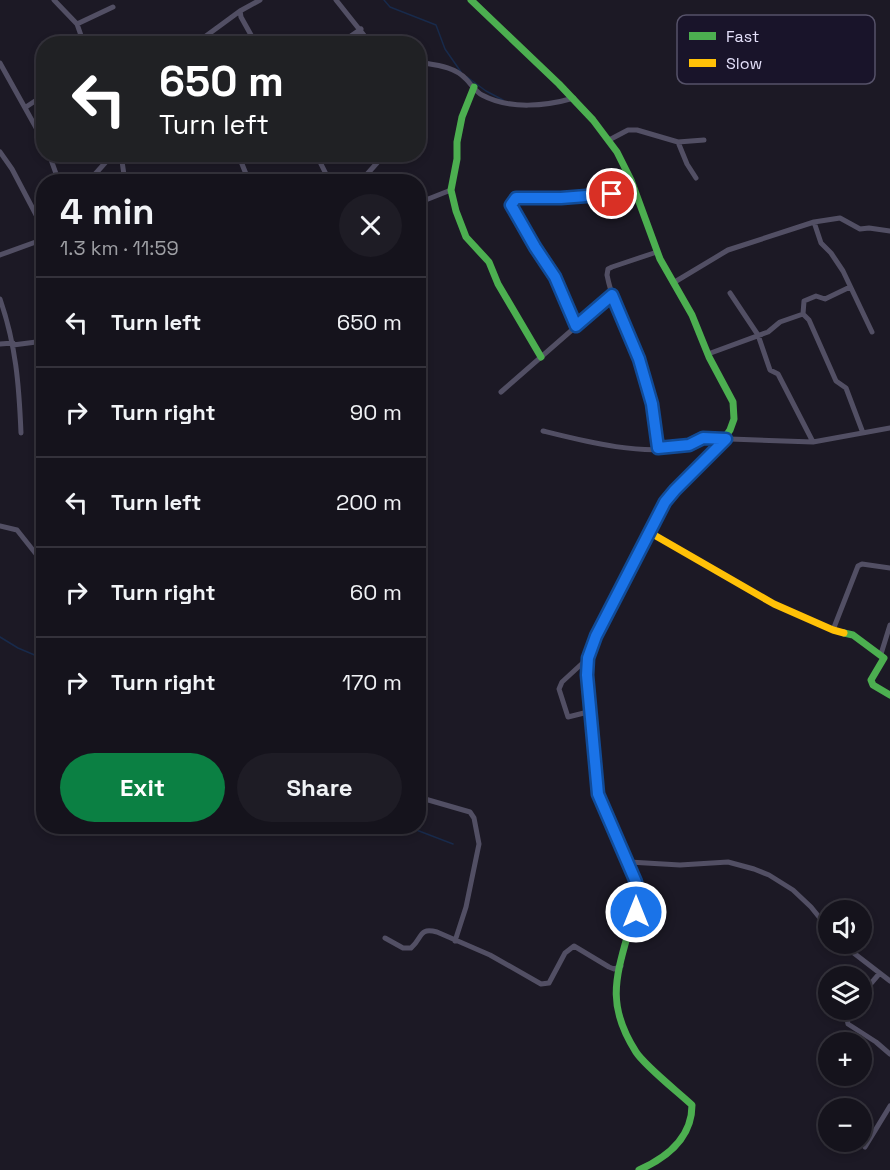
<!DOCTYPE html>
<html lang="en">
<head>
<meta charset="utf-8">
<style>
	body { margin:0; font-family:"Space Grotesk",sans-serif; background:#1e1c25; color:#f1f3f6; height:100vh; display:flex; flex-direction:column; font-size:22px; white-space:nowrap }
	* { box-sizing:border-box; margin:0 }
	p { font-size:20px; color:#9d9ea3 }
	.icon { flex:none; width:33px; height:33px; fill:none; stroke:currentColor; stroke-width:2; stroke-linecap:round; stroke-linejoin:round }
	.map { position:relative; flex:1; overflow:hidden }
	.side { position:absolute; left:36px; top:174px; width:390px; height:660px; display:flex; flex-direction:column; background:#15131c; border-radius:24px; box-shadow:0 3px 9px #0003,0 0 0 2px #34323b }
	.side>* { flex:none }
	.hud { position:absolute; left:36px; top:36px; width:390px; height:126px; border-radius:24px; box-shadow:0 3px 9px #0003,0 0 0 2px #34323b; background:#202124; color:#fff; overflow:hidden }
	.fabs { position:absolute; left:818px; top:900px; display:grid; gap:12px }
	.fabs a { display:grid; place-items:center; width:54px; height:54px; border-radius:50%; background:#15131c; box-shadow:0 3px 9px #0003,0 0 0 2px #34323b; font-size:30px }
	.pin { position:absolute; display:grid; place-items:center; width:51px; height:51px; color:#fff; margin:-26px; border:3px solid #fff; border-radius:50%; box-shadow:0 2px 6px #0007 }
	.me { position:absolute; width:66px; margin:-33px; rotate:0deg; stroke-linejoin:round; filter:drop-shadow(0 0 4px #0008) }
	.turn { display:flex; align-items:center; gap:21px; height:126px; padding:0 24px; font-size:27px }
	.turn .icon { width:78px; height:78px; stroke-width:2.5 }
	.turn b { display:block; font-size:42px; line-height:51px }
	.round { display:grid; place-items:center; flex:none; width:63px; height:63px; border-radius:32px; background:#1e1c25 }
	.overview { display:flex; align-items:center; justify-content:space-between; height:102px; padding:0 24px }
	h1 { font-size:36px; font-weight:800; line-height:45px }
	.action { display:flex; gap:12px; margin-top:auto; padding:12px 24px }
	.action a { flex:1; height:69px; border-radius:36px; background:#0b8043; color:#fff; font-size:24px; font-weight:800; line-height:69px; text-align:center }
	.action a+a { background:#1e1c25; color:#f1f3f6 }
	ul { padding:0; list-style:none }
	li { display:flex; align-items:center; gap:18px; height:90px; padding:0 24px; border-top:2px solid #34323b }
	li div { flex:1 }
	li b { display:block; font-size:22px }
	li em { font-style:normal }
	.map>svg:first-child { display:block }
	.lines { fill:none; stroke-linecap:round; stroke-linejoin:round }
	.stream { stroke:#182a4b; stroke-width:1.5 }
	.street { stroke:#524f64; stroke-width:5 }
	.fast { stroke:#4caf50; stroke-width:7 }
	.slow { stroke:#ffc107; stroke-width:7 }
	.route-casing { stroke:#114b97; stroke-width:15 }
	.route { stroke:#1a73e8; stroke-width:10 }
	.key { fill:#19142a; stroke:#565269; stroke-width:1.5 }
	.key-label { font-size:16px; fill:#e5e1fb }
</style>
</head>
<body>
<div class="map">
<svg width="890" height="1170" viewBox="0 0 890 1170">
	<rect width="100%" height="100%" fill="#1c1925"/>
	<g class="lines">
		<path class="stream" d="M384 0 390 7 436 25 445 49 461 72
			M467 77 486 91 503 100
			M0 637 18 648 44 659
			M406 826 453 844"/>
		<path class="street" d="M54 0 77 24 84 44
			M336 0 371 44
			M77 24 113 7
			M134 44 141 40
			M195 44 240 11
			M256 44 241 17 240 11 260 0
			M339 44 361 29
			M418 62C435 65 454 66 466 79 471 84 476 92 482 95 510 110 546 106 574 98
			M0 63 44 142
			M26 107 44 95
			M609 140 628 130H637L678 142 704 140
			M678 142 687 164 696 178
			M0 152 12 169 44 230
			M49 154 59 182
			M121 154 125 182
			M238 154 246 174
			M316 154 330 182
			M88 182 113 154
			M360 182 385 154
			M418 203 451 190
			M814 222 821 243 831 253 843 271 872 332
			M657 252 612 267 608 269 607 275C613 305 627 329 638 357 650 386 654 418 659 448
			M0 255 44 239
			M673 283 728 250 814 222 840 218 860 229 869 228 890 231
			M730 293 758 335 770 370 778 374 813 442
			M0 299C16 345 19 385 21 433
			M803 314 804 301 816 296 825 299 850 287
			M576 326 555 277 535 247 511 205 516 198H561L612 194
			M0 344 13 343
			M13 345 44 341
			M708 354 768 332 780 322 803 314 809 320 836 381 846 388 863 433
			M501 392 612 295
			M543 431C583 441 645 457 686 446 692 444 697 440 703 438L813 442 890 428
			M0 526 17 530 44 564
			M833 630 858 566 862 564 890 568
			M881 654 890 625
			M587 659 562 682 559 689 568 717 592 711
			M418 797 470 812 474 818 479 844 466 907 455 941
			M629 862 680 865 728 862 754 869 769 875 793 890 811 907 828 928
			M385 938 403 948H411C423 938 418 927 437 932L490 955 541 984 549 983 565 953 574 946 609 967 614 969 621 966
			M842 944 890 981
			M861 995 879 974
			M849 1010 846 1014 848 1024 876 1042 890 1054
			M865 1147 890 1106"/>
		<path class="fast" d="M471 0 559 84 593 120 617 152 631 180 660 259 692 315 709 357 733 402 734 419 730 430 715 452 665 503 599 631
			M474 87 462 117 457 142V159L451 190 456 211 466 237 489 262 498 284 541 357
			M844 633 853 635 884 658 871 680 873 685 890 695
			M615 830C623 849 638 873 638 894 638 909 632 921 628 934 614 982 608 1008 636 1052 645 1066 678 1092 692 1105 692 1138 666 1158 639 1170"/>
		<path class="slow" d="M649 532 774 604 833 630 844 633
			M599 631 588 658 587 675 599 794 615 830"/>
	</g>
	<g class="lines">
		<defs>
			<path id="route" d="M612 194 561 198H516L511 205 535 247 555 277 576 326 612 295 639 359 652 404 658 448 689 445 703 438 726 439 675 490 665 502 596 636 588 658 587 675 598 794 636 882V912"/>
		</defs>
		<use href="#route" class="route-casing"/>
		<use href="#route" class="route"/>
	</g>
	<rect x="677" y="15" width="198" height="69" rx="9" class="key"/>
	<rect x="689" y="32" width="27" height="8" fill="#4caf50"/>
	<rect x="689" y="59" width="27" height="8" fill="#ffc107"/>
	<g class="key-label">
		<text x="726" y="42">Fast</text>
		<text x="726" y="69">Slow</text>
	</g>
</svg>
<div class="fabs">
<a><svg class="icon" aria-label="sound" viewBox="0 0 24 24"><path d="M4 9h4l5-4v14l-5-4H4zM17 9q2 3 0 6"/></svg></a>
<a><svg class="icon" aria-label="layers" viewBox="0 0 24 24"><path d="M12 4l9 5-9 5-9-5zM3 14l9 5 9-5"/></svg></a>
<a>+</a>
<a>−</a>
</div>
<div class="pin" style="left:612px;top:194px;background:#d93025"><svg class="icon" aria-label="arrive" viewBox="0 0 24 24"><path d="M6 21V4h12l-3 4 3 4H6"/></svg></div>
<svg class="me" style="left:636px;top:912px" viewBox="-20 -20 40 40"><circle r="17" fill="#1a73e8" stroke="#fff" stroke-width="3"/><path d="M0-11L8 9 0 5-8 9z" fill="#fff"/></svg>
<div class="hud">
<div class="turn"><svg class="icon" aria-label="left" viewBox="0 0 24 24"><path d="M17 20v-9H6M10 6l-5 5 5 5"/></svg><div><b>650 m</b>Turn left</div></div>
</div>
<section class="side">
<div class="overview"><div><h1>4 min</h1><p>1.3 km · 11:59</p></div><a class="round"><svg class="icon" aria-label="close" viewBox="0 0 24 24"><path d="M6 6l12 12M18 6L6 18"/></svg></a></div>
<ul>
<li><svg class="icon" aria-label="left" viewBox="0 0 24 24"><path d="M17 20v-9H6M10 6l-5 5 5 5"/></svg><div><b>Turn left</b></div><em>650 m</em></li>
<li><svg class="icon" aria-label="right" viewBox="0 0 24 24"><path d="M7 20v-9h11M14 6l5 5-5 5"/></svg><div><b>Turn right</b></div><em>90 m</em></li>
<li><svg class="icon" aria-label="left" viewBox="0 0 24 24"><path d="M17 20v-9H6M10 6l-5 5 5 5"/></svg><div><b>Turn left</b></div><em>200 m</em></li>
<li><svg class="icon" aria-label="right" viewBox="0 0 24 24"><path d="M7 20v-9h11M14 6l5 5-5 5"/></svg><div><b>Turn right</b></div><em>60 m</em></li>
<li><svg class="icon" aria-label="right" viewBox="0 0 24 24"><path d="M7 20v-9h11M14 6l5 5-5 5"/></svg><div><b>Turn right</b></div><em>170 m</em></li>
</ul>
<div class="action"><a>Exit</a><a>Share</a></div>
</section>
</div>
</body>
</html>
